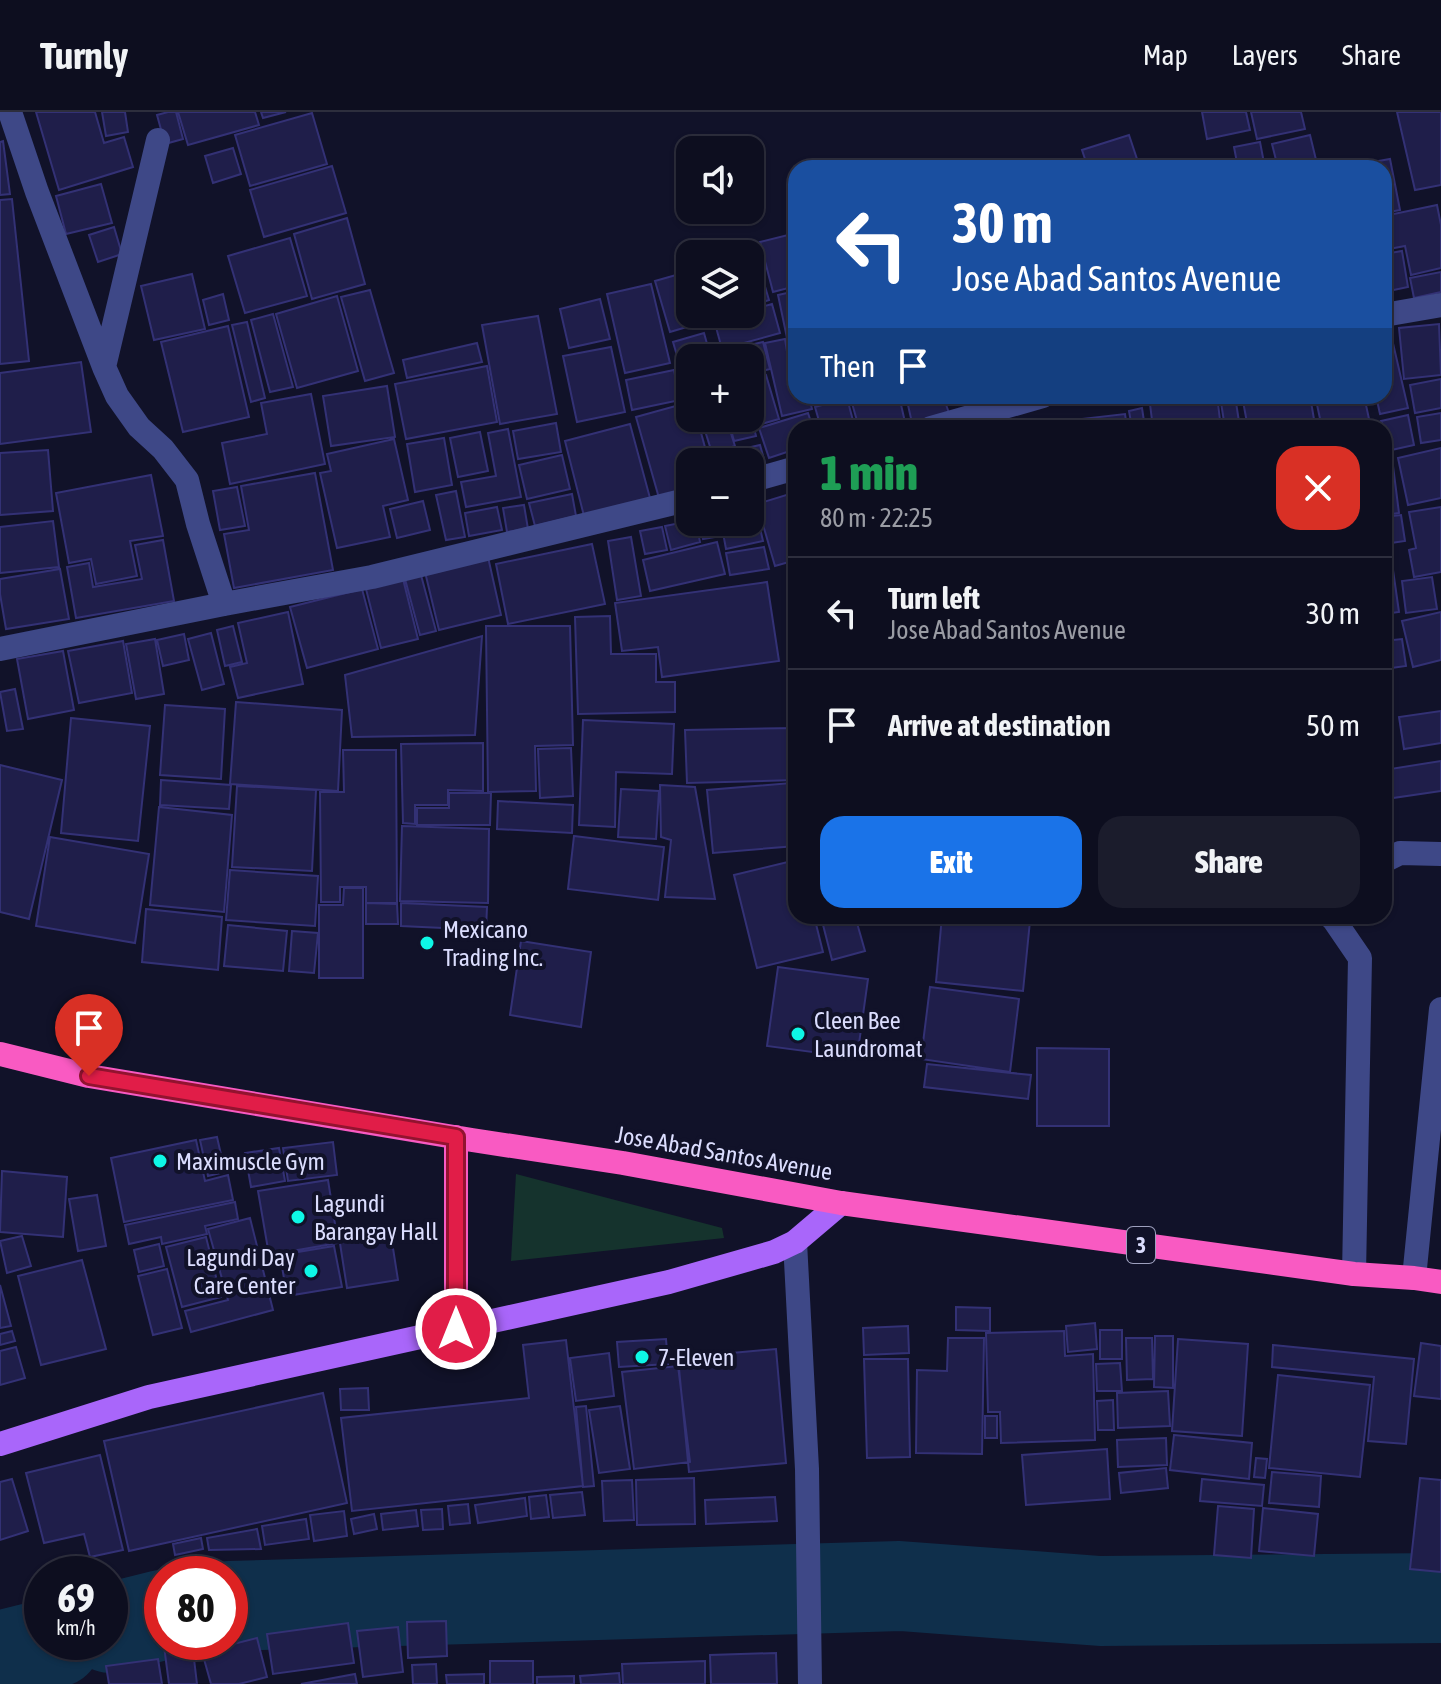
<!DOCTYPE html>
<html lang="en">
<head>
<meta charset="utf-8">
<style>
	body { margin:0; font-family:"Asap Condensed",sans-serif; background:#1b1c2c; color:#f1f3f6; height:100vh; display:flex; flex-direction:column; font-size:30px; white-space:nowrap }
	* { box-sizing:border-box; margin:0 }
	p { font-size:26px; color:#9a9ca4 }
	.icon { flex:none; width:44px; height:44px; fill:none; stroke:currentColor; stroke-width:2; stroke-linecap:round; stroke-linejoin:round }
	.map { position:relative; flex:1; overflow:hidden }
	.side { position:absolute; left:788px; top:308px; width:604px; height:504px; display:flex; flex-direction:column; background:#0d0e1f; border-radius:24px; box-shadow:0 2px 6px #0004,0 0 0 2px #2d2e3d }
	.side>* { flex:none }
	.banner { position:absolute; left:788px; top:48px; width:604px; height:244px; border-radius:24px; box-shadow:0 2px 6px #0004,0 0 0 2px #2d2e3d; background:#1a4fa0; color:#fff; overflow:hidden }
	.controls { position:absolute; left:676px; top:24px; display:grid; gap:16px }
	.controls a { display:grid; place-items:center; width:88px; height:88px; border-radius:16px; background:#0d0e1f; box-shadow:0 2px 6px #0004,0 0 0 2px #2d2e3d; font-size:40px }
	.speed { position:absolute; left:24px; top:1444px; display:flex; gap:16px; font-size:40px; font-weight:700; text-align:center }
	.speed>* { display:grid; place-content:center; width:104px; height:104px; border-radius:50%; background:#0d0e1f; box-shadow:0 2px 6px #0004,0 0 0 2px #2d2e3d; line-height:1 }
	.speed small { font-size:20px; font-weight:400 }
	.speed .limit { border:12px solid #d22; background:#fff; color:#111 }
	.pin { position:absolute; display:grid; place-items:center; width:68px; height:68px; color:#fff; margin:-82px -34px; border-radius:50% 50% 50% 0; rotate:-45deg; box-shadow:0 0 8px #0007 }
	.pin .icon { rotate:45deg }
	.me { position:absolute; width:88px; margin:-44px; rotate:0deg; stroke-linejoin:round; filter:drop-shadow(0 0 6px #0008) }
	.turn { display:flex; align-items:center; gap:28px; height:168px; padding:0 32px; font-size:36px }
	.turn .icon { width:104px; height:104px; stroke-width:2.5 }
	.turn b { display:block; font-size:56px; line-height:68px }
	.then { display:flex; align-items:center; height:76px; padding:0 32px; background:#0003; gap:16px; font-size:30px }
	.round { display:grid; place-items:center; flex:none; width:84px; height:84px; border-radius:24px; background:#1b1c2c }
	.head { display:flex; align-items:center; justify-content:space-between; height:136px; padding:0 32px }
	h1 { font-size:48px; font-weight:800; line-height:60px; color:#1e9e55 }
	.action { display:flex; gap:16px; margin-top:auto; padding:16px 32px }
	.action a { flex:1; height:92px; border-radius:24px; background:#1a73e8; color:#fff; font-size:32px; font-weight:800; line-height:92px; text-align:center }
	.action a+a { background:#1b1c2c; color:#f1f3f6 }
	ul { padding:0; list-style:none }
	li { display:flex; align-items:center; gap:24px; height:112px; padding:0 32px; border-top:2px solid #2d2e3d }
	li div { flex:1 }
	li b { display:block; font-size:30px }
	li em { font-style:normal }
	header { display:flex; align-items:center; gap:48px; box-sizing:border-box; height:112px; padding:0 40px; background:#0d0e1f; border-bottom:2px solid #2d2e3d }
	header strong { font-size:38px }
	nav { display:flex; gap:44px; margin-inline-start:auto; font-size:28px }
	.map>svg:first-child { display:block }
	.green { fill:#15332d }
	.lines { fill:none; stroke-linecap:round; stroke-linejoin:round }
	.river { stroke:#0f2f4b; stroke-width:90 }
	.building { fill:#1f1e4a; stroke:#333175; stroke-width:2 }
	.minor { stroke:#3e4887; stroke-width:24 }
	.major { stroke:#a966fa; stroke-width:24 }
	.highway { stroke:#f95ac2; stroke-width:24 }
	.route-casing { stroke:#92132f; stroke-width:20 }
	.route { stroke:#e11d48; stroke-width:14 }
	.poi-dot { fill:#0ef7e6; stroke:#111229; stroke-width:3 }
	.labels { text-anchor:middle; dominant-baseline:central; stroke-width:8; stroke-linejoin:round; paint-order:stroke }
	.shield { fill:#111229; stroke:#9ea0be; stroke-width:2 }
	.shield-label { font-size:22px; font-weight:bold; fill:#dbddfe }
	.poi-label { font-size:24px; fill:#dbddfe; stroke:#111229; text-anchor:start }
	.street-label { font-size:24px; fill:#dbddfe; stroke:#111229 }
</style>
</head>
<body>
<header>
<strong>Turnly</strong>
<nav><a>Map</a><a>Layers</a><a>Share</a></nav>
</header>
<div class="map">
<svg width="1441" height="1572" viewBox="0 0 1441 1572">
	<rect width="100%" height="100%" fill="#111229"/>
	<path class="green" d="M516 1062 722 1116 724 1126 511 1149Z"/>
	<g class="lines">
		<path class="river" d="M230 1494 900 1474 1100 1489 1441 1486
			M110 1516 162 1503
			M0 1544 56 1530"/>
	</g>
	<path class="building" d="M36 0H95L104 31 124 25 133 55 59 78Z
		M102 0H125L128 20 106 24Z
		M168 0H176L183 27 165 32 157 3Z
		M178 0H255L259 13 188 33Z
		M261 0H286L263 6Z
		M1202 0H1246L1250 18 1207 27Z
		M1251 0H1301L1305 17 1257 27Z
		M1397 0H1441V73L1415 78Z
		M312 1 327 52 250 74 235 23Z
		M1129 23 1140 56H1088L1082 38Z
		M1310 23 1318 56H1278L1272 32Z
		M3 29 10 82 0 83V30Z
		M1260 30 1265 56H1238L1234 35Z
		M233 36 241 62 213 71 205 44Z
		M1390 47 1400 98 1384 101V56H1368L1367 51Z
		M332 54 346 101 264 125 250 78Z
		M101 72 112 111 66 122 56 84Z
		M12 87 29 249 0 252V88Z
		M1437 93 1441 113V156L1411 163 1405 134 1384 138V104Z
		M347 106 365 172 312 187 294 122Z
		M114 115 122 142 98 150 89 123Z
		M796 121V174L773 180 760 130Z
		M290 126 307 184 245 201 228 144Z
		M754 137 769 188 750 194V142H738Z
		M1402 139 1408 175 1384 180V142Z
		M690 159V202H705L707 209 670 220 655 169Z
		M1441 160V180L1414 186 1410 166Z
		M192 162 205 217 154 228 141 174Z
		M651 172 670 251 625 261 607 182Z
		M370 178 394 261 365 269 341 185Z
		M796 179V224L787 226 778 183Z
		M223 182 229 208 209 213 203 188Z
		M337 184 358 259 297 276 276 202Z
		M600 187 610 227 569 236 560 197Z
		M772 192 780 221 722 237 714 208 735 202H750V198Z
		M273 202 293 275 270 280 251 208Z
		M538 204 557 302 500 312 482 213Z
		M247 210 265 286 251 290 232 213Z
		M1439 212 1441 263 1404 267 1399 216Z
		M228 214 249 305 183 320 161 230Z
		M704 221 711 246H690V281H688L673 230Z
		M785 227 788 246 796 244V284H809L812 297 782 304 765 231Z
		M1392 227 1408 296 1380 302 1376 284H1384V228Z
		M763 230 770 257 750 262V246H740L737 236Z
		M477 231 482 250 407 266 403 248Z
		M611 235 625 300 577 310 563 244Z
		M733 240 734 246H715V245Z
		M81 250 91 320 0 332V261Z
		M487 254 497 310 406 327 395 272Z
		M674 258 680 288 632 298 626 268Z
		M766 263 779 307 758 313 750 287V268Z
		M1441 267V296L1415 301 1410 273Z
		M387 274 395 325 331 334 323 284Z
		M311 282 325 352 230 372 222 331 267 322 261 291Z
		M815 284H842L817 290Z
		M850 284H899L905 310 883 316H859Z
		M902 284H925L903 290Z
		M943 284 949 301 912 311 908 293Z
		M1217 284 1221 316H1153L1150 292Z
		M1220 284H1235L1240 316H1225Z
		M1242 284H1310L1315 313 1296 316H1248Z
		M1335 284H1364L1371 316H1322L1316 288Z
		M847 286 855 316H821L815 295Z
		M690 290V306H697L709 350H690V378L659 386 636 305Z
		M1142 296 1145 316H1132L1129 299Z
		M750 299 756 324 734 329 728 306H750Z
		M808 301 813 316H796V337L769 346 759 316Z
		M1441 301V328L1421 331 1417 305Z
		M1125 302 1127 316H1083L1081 307Z
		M1408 303 1414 333 1387 339 1384 316 1381 309Z
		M701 306H726L735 334 712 341Z
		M556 311 561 340 518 347 513 319Z
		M630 312 650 386 584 404 565 329Z
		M508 317 521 385 466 395 461 370 496 364 488 321Z
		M480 320 488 359 458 365 450 326Z
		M444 326 452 373 415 380 407 332Z
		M394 327 408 388 383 394 390 425 337 436 320 361 331 359 327 342Z
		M760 333 767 358 750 362V350H714L712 344Z
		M1441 336V386L1408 393 1398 346Z
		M48 338 53 399 0 403V341Z
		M562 343 570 377 527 387 519 353Z
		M1392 346 1399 401 1384 403V347Z
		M315 361 333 458 234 476 224 422 249 418 241 374Z
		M151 363 163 424 130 429 137 464 96 472 91 447 69 451 56 381Z
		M237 375 245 414 220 418 213 379Z
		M456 379 465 425 446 428 436 383Z
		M796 380V448L775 454 757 392Z
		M572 382 576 404 535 414 529 391Z
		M423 389 430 418 397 426 390 397Z
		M524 393 528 417 507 420 503 396Z
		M755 394 763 429 726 437 721 410H750V395Z
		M497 395 502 418 469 424 465 401Z
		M1441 395V460L1414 465 1409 438 1416 436 1409 400Z
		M1401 403 1405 429 1384 432V405Z
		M53 409 59 455 0 461V415Z
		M690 409 696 410 700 430 671 438 665 414Z
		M699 410H718L721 424 703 427Z
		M662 415 667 438 645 442 640 419Z
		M631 425 641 484 617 488 608 429Z
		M163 428 174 489 76 506 67 455 89 451 93 475 142 467 135 433Z
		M717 430 725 462 650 479 643 448Z
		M592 432 605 492 508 512 496 452Z
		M764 435 769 457 730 463 726 441Z
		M1390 437 1399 500 1384 502V438Z
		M488 445 501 503 439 518 425 460Z
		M60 457 69 507 6 517 0 482V467Z
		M421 463 436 519 420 523 405 467Z
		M1432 465 1437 497 1406 501 1402 469Z
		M403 467 418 527 381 536 366 477Z
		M767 470 779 549 662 565 658 535 622 539 615 491Z
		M362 477 378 537 307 556 290 495Z
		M288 500 303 572 238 586 230 555 247 551 238 511Z
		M1441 500V548L1413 555 1402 509Z
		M610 504 611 542H656V570H675V600L578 602 575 505Z
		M233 514 242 550 225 554 217 518Z
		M486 514H570L573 633 535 634 536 679 488 680Z
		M211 521 224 572 202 578 188 527Z
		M184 522 189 548 163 554 157 528Z
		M482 524 475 623 352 625 345 563Z
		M155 527 164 582 136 587 126 532Z
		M1402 527 1406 554 1384 557V529Z
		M123 529 132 581 79 591 68 539Z
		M63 539 74 598 28 607 17 547Z
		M15 577 23 617 7 619 0 580Z
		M236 590 342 598 338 679 230 672Z
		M165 593 225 597 221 667 160 663Z
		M1441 599V631L1404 637 1399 605Z
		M71 606 150 614 138 729 61 721Z
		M583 608 674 612 672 662 616 660 615 715 579 713Z
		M796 616V668L687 671 685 618Z
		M483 631V679L448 678V693H415V712L403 711 401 632Z
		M571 636 573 684 540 686 538 637Z
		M343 638H396L397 791H366V775H340V790H321L320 680H344Z
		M1441 649V679L1386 687 1384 658Z
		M0 653 62 668 29 807 0 800Z
		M161 668 231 673 229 697 160 693Z
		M791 671 796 734 713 741 707 678Z
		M660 673 695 675 715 787 665 785 671 728 661 725Z
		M237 674 316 678 312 759 232 755Z
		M621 677 659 679 656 727 618 725Z
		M449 681H491L490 713H417V696H449Z
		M498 689 573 693 572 721 497 717Z
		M159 695 232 703 224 800 150 793Z
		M402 714 489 717 488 791 400 789Z
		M574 724 664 735 658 788 568 777Z
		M50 725 149 742 135 831 36 814Z
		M796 748V804H814L823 840 757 856 734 763Z
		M230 758 318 764 315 814 226 808Z
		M344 776H363V866H319V793H343Z
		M366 791 397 792 398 812H366Z
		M401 791 487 795 486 818 401 814Z
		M146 797 222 805 218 858 142 850Z
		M825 804H855L865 839 832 848 821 805Z
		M942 804H973L1030 809 1023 879 936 870Z
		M228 813 287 819 283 859 224 854Z
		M292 819 318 821 314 861 289 859Z
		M521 829 591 840 581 915 510 903Z
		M778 855 868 867 857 946 767 934Z
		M930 875 1019 887 1010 960 921 947Z
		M1037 936 1109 937V1014H1037Z
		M927 952 1031 963 1028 987 924 975Z
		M217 1025 225 1060 208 1064 200 1028Z
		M196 1028 205 1069 228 1063 233 1088 124 1110 111 1046Z
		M333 1030 337 1063 288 1069 283 1036Z
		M279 1036 285 1069 251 1075 245 1041Z
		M2 1059 67 1065 63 1125 0 1120Z
		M328 1068 338 1131 269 1143 258 1079Z
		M97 1083 106 1134 78 1139 69 1087Z
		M235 1090 238 1107 205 1114 207 1122 162 1132 161 1125 129 1132 125 1113Z
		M250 1106 273 1198 191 1220 185 1199 228 1188 208 1117Z
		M390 1117 398 1168 347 1176 339 1125Z
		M22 1124 31 1154 7 1161 0 1129Z
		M206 1125 221 1185 182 1195 166 1135Z
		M159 1132 164 1154 139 1160 134 1138Z
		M334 1134 342 1175 287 1184 280 1143Z
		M82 1148 106 1237 41 1253 18 1164Z
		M167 1157 182 1216 153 1223 138 1164Z
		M0 1173 11 1214 0 1216Z
		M956 1195 990 1196V1219L956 1218Z
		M1095 1211 1097 1237 1068 1240 1066 1214Z
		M908 1214 909 1241 864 1243 863 1216Z
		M1100 1218H1122V1247H1100Z
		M12 1219 15 1229 0 1233V1222Z
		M1064 1219 1065 1244 1093 1242 1095 1328 1001 1331 1000 1300H988L986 1221Z
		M1155 1224H1173V1276L1154 1275Z
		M948 1226H984L982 1342 916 1341 917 1258 947 1259Z
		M1126 1226H1152L1153 1267 1127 1268Z
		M666 1227 668 1252 619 1255 617 1230Z
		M1178 1227 1248 1232 1242 1324 1172 1319Z
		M566 1228 583 1374 352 1399 341 1306 529 1286 523 1233Z
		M1421 1231 1441 1234V1287L1414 1284Z
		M1273 1233 1414 1247 1406 1332 1368 1329 1374 1265 1272 1255Z
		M16 1235 25 1266 0 1273V1239Z
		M776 1237 786 1351 689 1360 678 1246Z
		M609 1241 614 1284 576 1289 570 1246Z
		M864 1247H908L910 1345 867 1346Z
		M1120 1251 1122 1279H1097L1096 1252Z
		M678 1254 690 1350 634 1357 622 1260Z
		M1278 1263 1370 1273 1360 1365 1269 1356Z
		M368 1276 369 1298H341L340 1277Z
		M1168 1279 1170 1314 1118 1316 1117 1281Z
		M323 1281 347 1391 129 1439 104 1329Z
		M1113 1288 1114 1318H1098L1097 1289Z
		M586 1294 594 1374 583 1375 576 1295Z
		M620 1294 630 1357 599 1361 589 1298Z
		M985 1304H997V1326H985Z
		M1174 1323 1252 1331 1249 1367 1170 1358Z
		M1166 1326 1167 1353 1118 1355 1117 1328Z
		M1107 1337 1110 1387 1026 1393 1022 1343Z
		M100 1343 123 1438 90 1445 84 1422 44 1431 26 1361Z
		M1256 1346 1267 1347 1265 1366 1254 1365Z
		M1166 1356 1168 1376 1121 1381 1119 1361Z
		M1272 1360 1321 1364 1319 1395 1269 1391Z
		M694 1366 695 1412 637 1413 636 1368Z
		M1420 1366 1441 1368V1460L1410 1457Z
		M12 1367 28 1419 0 1428V1370Z
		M1202 1367 1264 1373 1262 1394 1200 1389Z
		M632 1368 634 1408 604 1409 602 1369Z
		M582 1380 585 1403 553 1406 550 1383Z
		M546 1383 549 1405 531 1407 529 1385Z
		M775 1385 777 1409 706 1412 705 1388Z
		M525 1386 527 1404 478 1411 475 1393Z
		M468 1392 470 1411 450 1413 448 1394Z
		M1218 1394 1254 1397 1251 1446 1214 1443Z
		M1263 1396 1318 1402 1314 1444 1259 1439Z
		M442 1397 443 1417 423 1418 421 1398Z
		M416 1398 418 1414 383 1418 381 1402Z
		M344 1399 347 1424 314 1429 310 1403Z
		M374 1402 377 1417 354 1422 351 1407Z
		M306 1407 309 1427 265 1433 262 1414Z
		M257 1417 261 1437 209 1438 207 1426Z
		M201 1426 203 1437 175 1443 173 1432Z
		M446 1509 447 1544 408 1546 407 1510Z
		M348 1511 354 1551 273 1562 267 1522Z
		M398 1515 403 1560 363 1565 357 1519Z
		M257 1526 267 1565 239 1572H211L202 1540Z
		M192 1530 197 1572H169L164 1534Z
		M776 1541 777 1572H711L710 1543Z
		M158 1547 162 1572H109L106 1554Z
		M490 1549H533V1572H490Z
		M705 1549V1572H623L622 1552Z
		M436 1552 437 1572H413L412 1553Z
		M619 1561 620 1572H581L580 1564Z
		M355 1562 357 1572H301Z
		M484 1562V1572H447L446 1563Z
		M574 1564V1572H537V1565Z"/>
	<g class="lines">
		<path class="minor" d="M11 3 37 80 104 255 117 284 139 315 163 337 187 368 198 412 224 492
			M1384 203 1441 193
			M104 255 158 28
			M931 316 1043 284
			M750 369 796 356
			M0 537 224 492 372 465 690 387
			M1384 749 1400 741 1441 742
			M1330 804 1334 808 1360 846 1354 1162
			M795 1130 807 1357 810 1572
			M1414 1166 1441 897"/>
		<path class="major" d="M0 1332 149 1285 669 1170 774 1140 795 1130 841 1091"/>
		<path class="highway" d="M0 942 89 964 472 1028 623 1051 841 1091 1354 1162 1414 1166 1441 1170
			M456 1025V1217"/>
	</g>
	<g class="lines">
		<defs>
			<path id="route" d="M89 964 456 1025V1217"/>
		</defs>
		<use href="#route" class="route-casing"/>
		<use href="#route" class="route"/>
	</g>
	<g class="poi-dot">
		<circle cx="427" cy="831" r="8"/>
		<circle cx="798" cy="922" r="8"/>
		<circle cx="160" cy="1049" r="8"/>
		<circle cx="298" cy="1105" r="8"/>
		<circle cx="311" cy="1159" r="8"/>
		<circle cx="642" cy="1245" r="8"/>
	</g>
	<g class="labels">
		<rect class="shield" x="1127" y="1115" width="28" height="36" rx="6"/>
		<g class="shield-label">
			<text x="1141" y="1133">3</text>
		</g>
		<g class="poi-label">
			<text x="443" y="817">Mexicano<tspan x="443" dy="28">Trading Inc.</tspan></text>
			<text x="814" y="908">Cleen Bee<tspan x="814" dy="28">Laundromat</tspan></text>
			<text x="176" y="1049">Maximuscle Gym</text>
			<text x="314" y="1091">Lagundi<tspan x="314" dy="28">Barangay Hall</tspan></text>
			<text x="295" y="1145" text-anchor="end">Lagundi Day<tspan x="295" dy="28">Care Center</tspan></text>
			<text x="658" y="1245">7-Eleven</text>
		</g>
		<g class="street-label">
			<text transform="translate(724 1041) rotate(10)">Jose Abad Santos Avenue</text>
		</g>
	</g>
</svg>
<div class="controls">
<a><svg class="icon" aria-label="sound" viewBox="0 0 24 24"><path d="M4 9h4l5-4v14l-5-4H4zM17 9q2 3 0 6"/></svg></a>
<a><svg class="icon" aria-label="layers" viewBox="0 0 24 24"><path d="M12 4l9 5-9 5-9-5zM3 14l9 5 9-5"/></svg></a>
<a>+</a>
<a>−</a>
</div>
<div class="speed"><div>69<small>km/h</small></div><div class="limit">80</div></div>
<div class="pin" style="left:89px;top:964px;background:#d93025"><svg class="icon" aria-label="arrive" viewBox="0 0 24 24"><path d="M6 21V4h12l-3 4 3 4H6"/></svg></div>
<svg class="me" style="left:456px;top:1217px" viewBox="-20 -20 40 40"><circle r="17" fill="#e11d48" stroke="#fff" stroke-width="3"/><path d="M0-11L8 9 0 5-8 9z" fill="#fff"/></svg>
<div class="banner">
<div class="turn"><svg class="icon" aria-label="left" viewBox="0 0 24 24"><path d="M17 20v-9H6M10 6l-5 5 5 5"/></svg><div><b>30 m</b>Jose Abad Santos Avenue</div></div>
<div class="then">Then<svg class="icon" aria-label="arrive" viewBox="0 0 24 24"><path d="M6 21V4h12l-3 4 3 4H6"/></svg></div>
</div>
<section class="side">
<div class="head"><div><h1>1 min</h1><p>80 m · 22:25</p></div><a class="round" style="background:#d93025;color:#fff"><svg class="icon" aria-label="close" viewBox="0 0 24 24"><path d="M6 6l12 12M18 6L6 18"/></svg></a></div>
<ul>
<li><svg class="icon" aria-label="left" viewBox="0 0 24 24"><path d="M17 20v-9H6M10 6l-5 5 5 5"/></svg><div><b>Turn left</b><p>Jose Abad Santos Avenue</p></div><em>30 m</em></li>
<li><svg class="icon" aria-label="arrive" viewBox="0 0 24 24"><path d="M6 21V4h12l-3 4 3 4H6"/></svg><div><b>Arrive at destination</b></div><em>50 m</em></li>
</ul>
<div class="action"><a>Exit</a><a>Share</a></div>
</section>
</div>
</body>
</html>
